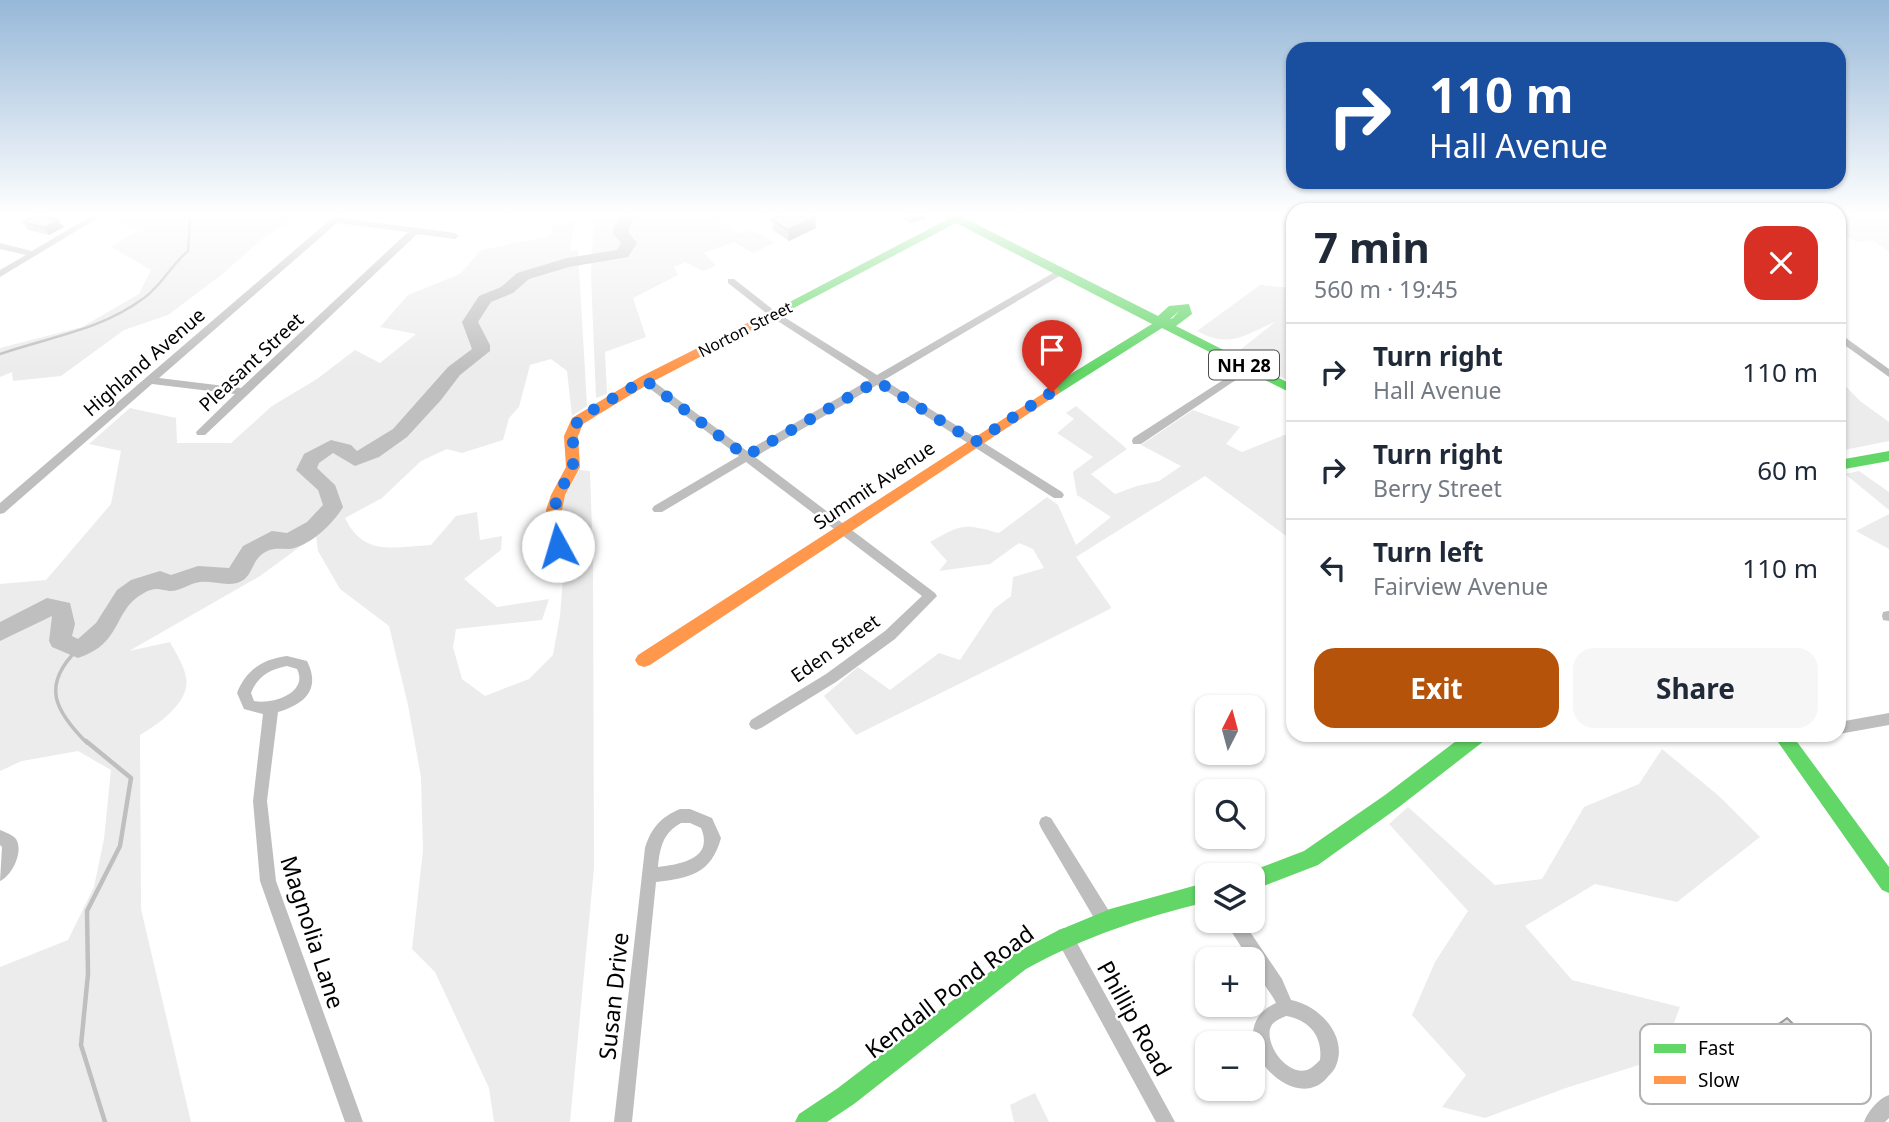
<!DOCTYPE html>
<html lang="en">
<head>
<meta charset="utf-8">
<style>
	body { margin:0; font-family:"Noto Sans",sans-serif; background:#f6f6f7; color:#1f2937; height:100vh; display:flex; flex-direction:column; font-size:26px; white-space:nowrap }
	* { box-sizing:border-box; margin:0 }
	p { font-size:23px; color:#747a83 }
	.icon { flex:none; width:38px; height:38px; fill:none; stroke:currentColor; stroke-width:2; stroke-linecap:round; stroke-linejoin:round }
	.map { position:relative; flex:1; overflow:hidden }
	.details { position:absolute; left:1286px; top:203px; width:560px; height:539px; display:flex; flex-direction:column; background:#fff; border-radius:21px; box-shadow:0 2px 5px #0004 }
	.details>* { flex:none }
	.hud { position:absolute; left:1286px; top:42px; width:560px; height:147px; border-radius:21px; box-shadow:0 2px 5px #0004; background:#1a4fa0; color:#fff; overflow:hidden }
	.needle { width:46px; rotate:6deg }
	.tools { position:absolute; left:1195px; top:695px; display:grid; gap:14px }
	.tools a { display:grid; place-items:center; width:70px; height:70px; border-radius:14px; background:#fff; box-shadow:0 2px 5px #0004; font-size:35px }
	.pin { position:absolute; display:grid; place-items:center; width:60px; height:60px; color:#fff; margin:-72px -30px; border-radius:50% 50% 50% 0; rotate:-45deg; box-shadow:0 0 7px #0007 }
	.pin .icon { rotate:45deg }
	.me { position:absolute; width:77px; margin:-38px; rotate:354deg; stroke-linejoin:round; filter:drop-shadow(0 0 5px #0008) }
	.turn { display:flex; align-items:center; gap:24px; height:147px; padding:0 28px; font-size:32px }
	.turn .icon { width:91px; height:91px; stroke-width:2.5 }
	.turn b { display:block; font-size:49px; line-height:60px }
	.round { display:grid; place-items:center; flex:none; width:74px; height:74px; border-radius:21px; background:#f6f6f7 }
	.overview { display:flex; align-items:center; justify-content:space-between; height:119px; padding:0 28px }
	h1 { font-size:42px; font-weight:700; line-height:52px }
	.button { display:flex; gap:14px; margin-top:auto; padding:14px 28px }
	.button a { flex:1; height:80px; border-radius:21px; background:#b45309; color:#fff; font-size:28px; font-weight:700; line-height:80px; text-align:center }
	.button a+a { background:#f6f6f7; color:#1f2937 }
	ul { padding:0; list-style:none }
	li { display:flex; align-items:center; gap:21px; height:98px; padding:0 28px; border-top:2px solid #e0e1e3 }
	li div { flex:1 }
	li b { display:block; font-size:26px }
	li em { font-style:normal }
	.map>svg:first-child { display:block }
	.green { fill:#ececec }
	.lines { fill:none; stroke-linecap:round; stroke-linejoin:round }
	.stream-far2 { stroke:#bfbfbf; stroke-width:2.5 }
	.stream-far1 { stroke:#bfbfbf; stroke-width:3.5 }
	.stream { stroke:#bfbfbf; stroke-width:4.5 }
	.river { fill:#bfbfbf; fill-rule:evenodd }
	.street { fill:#bebebe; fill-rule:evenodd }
	.fast { fill:#63d668; fill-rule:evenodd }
	.slow { fill:#ff974d; fill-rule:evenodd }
	.wall { fill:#c0c0c0 }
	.shaded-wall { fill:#9c9c9c }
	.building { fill:#dfdfdf; stroke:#9c9c9c; stroke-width:2 }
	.route { stroke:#1a73e8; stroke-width:12; stroke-dasharray:0 21.6 }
	.labels { text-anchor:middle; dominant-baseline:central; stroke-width:5; stroke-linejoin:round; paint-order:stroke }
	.far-street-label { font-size:16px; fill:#000; stroke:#fff }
	.shield { fill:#fff; stroke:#4c4c4c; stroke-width:2 }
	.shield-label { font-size:18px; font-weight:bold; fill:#000 }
	.street-label { font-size:19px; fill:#000; stroke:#fff }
	.near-street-label { font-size:23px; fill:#000; stroke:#fff }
	.key { fill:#fff; stroke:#b2b2b2; stroke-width:2 }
	.key-label { font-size:19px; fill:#000 }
</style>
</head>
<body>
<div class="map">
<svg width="1889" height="1122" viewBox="0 0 1889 1122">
	<rect width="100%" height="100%" fill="#fff"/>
	<path class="green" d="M134 213H302L261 240 220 276 168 315 124 330 61 376 13 381 12 372 0 377V348L82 327 139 294 151 270 111 247 139 229 118 222Z
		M594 213H729L716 221 740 234 751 230 776 242 753 253 734 242 704 253 716 266 703 271 685 262 674 267 678 275 633 298 646 337 605 352 607 394 596 398 591 276Z
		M1839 213H1889V252L1872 240 1857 242 1839 234Z
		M574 221 570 251 578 250 587 406 572 416 567 371 551 359 530 365 519 407 509 418 503 440 462 453 447 449 421 461 382 498 345 518C364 557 394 547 431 545L456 516 477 512 480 540 502 536 501 550 464 579 497 607 549 599 542 620 456 629 453 647 462 679 485 696 529 679 553 655 560 616 565 553 558 508 579 470 590 471 593 559 594 868 570 1122H494L489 1088 435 972 412 949 423 850 421 777 408 705 389 626 340 589 318 551 316 535 260 576 129 651 170 642C175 652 184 665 186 677 191 702 158 724 140 735L141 909 191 1122H0V967L68 940 94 887 104 839 111 770 78 751 22 761 0 771V584L46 580 111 504 121 451 89 444 130 408 176 418 177 443H231L272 406 317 379 355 350 380 363 416 334 380 327 408 295 460 274 481 250 551 236 552 225Z
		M1260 285 1293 288V383L1235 354 1275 322C1244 335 1230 349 1197 331Z
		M1839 379 1860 401 1889 422V441L1839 451Z
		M1076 406 1127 449 1091 474 1115 494 1137 486 1159 481 1181 466 1141 445 1193 410 1240 427 1226 444 1242 452 1287 434 1293 437V541L1205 476 1076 557 1111 607 1110 609 856 735 824 696 858 667 890 690 939 653 960 660 994 609 1011 596 1013 577 1044 568 1033 549 1019 543 990 564 939 571 947 561 930 542C961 524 964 523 999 533L1047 497 1058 505 1076 545 1111 517 1077 495 1073 472 1093 457 1057 433 1074 419 1066 413Z
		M1859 471 1889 492V510L1845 474Z
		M1889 514V549L1856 531Z
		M1662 749 1719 796 1760 837 1677 902 1595 884 1525 926 1572 980 1680 1007 1661 1058 1566 1088 1485 1118 1442 1107 1466 1075 1412 1015 1435 962 1468 911 1389 824 1408 807 1495 885 1542 879 1584 807 1639 784Z
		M1035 1093 1049 1122H1014L1010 1105Z"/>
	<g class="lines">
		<path class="stream-far2" d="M0 354C52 336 99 331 144 298 162 285 171 265 188 251L190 219 186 213"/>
		<path class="stream-far1" d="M78 649C41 685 54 710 87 743"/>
		<path class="stream" d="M86 741 131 778 120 846 87 911 88 974 81 1045 105 1122"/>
		<path class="river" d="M621 213H635L628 232 637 243 628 257 569 267 529 279 513 293 491 302 478 322 490 345V351L460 375 441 400 407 437 379 457 355 466 333 453 319 463 317 468 335 485 343 507C334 523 309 547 289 549 277 549 270 547 260 556 251 564 252 579 237 583 225 586 212 581 200 582 190 583 179 592 169 591 159 589 154 587 144 593 112 610 124 643 78 658L52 647 49 641 52 616 0 641V622L47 598 70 603 75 624 72 636 78 639 96 623 117 590 131 580 160 571 171 575 198 566 229 568 243 546 272 531 287 533 307 522 323 505 318 490 296 470 304 454 331 440 351 445 357 451 393 429 448 367 472 349 462 322 479 296 501 287 517 273 567 258 617 250 621 243 612 232Z"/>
		<path class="street" d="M96 213H106L0 277V270L26 255 0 249V243L32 251Z
			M338 213H347L342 218 455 233 459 236 455 239 417 234 205 435H197L196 432 235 394 152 384 4 513 0 514V503ZM337 223 408 232 241 388 159 378Z
			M1060 269 1063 270V274L884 380 1062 492 1064 495 1062 498H1054L877 385 755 457 935 593 937 596 895 639 836 682 761 728 756 730 751 728 749 724 751 720 826 674 885 631 922 596 746 462 662 512H654L652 509 654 506 739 456 641 382V378H649L747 451 869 380 770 316 728 283V279H734L776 312 877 375Z
			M1839 333 1889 369V377L1839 341Z
			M1248 364 1253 367 1252 369 1141 444H1133L1132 441 1133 438Z
			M1888 611H1889V621L1883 620 1882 616 1883 612Z
			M287 656 307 661C321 689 305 704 278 712L267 801 276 881 363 1122H345L260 881 253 801 263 714 244 709 237 693C246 670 263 659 287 656ZM287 666 297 669C309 693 272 705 254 701L251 693C257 677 270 669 287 666Z
			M1889 713V725L1839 734V722Z
			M1778 735H1807L1805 739 1784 744 1779 742 1777 738Z
			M680 809H690L712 818 721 838C711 874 690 878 656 882L632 1122H614L645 848C651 828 661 817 680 809ZM681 823H690L701 828C714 859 681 864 658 867 660 847 663 833 681 823Z
			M1046 816 1051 818 1109 911 1111 917 1109 923 1103 925 1097 923 1041 828 1039 823 1041 818Z
			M0 830C5 832 13 835 16 839 24 851 12 876 0 881L2 847 0 845Z
			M1224 920H1242L1282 979 1291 1000C1319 1005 1350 1037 1335 1068 1333 1072 1328 1076 1325 1080 1288 1116 1216 1030 1276 1003 1270 990 1253 973 1253 959H1249ZM1286 1016C1309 1020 1323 1036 1320 1060 1316 1064 1312 1068 1307 1070 1288 1076 1266 1047 1270 1029 1272 1021 1280 1019 1286 1016Z
			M1064 928 1070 930 1175 1122H1156L1058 942 1056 936 1058 930Z
			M1889 1095V1118L1885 1122H1864C1868 1111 1878 1099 1889 1095Z"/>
		<path class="fast" d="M940 213H954L1158 316 1169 306 1189 304 1192 314 1176 326 1293 385V394L1162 328 1058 394H1048L1046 391 1048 388 1152 324 956 223 767 322H759L757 319 948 219ZM1179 311 1173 318 1170 319Z
			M1889 451V461L1839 470V460Z
			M1464 735H1487L1484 741 1399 807 1318 865 1253 890V875L1246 873 1304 851 1385 795Z
			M1773 735H1792L1889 867V893L1882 890Z
			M1208 882V902C1143 917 1084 937 1026 969L854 1104 827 1122H795L799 1114 838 1088 1012 955 1057 931 1110 909Z"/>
		<path class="slow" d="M763 315 769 319 767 322 650 383 583 424 578 436 580 467 565 495 562 510 566 546 558 552 553 550 546 510 551 495 566 467 564 436 572 418 640 377Z
			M1053 387 1058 388 1060 391 1058 394 650 665 644 667 638 665 635 660 638 655Z"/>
	</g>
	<path class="wall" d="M893 213H925L926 219 910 223Z
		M815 217 816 228 789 241 773 230 772 220Z
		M58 220 64 227 49 235 28 230 23 222Z
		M1787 1018 1808 1087 1793 1093 1746 1046 1772 1026Z"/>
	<path class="shaded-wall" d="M920 213H925L926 219 910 223V216Z
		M815 217 816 228 789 241 788 230Z
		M58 220 64 227 49 235 44 228Z"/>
	<path class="building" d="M786 213H808L815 217 788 230 772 220Z
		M905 213H920L910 216Z
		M37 215 58 220 44 228 23 222Z
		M1787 1018 1835 1065 1808 1087 1760 1039Z"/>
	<linearGradient id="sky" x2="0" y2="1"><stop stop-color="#97b8d8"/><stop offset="0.58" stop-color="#fff"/><stop offset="1" stop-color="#fff" stop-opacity="0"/></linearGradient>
	<rect width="1889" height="370" fill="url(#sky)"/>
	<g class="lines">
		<path class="route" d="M558 546 554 510 558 495 573 467V426L591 411 645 380 746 456 877 381 975 442 1052 392"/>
	</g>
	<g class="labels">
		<g class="far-street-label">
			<text transform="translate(745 329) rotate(-27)">Norton Street</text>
		</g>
		<rect class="shield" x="1209" y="350.5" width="70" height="29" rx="5"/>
		<g class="shield-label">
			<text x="1244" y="365">NH 28</text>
		</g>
		<g class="street-label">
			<text transform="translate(144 362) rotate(-41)">Highland Avenue</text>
			<text transform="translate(251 362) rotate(-43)">Pleasant Street</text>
			<text transform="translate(874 485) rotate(-34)">Summit Avenue</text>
			<text transform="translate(835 648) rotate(-35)">Eden Street</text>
		</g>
		<g class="near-street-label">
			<text transform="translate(313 932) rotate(72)">Magnolia Lane</text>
			<text transform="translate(949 991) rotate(-37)">Kendall Pond Road</text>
			<text transform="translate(613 996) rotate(-84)">Susan Drive</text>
			<text transform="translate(1135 1018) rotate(61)">Phillip Road</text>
		</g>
	</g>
	<rect x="1640" y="1024" width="231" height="80" rx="10" class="key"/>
	<rect x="1654" y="1044" width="32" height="9" fill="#63d668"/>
	<rect x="1654" y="1076" width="32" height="8" fill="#ff974d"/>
	<g class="key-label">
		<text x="1698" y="1055">Fast</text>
		<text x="1698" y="1087">Slow</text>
	</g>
</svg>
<div class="tools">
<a><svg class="needle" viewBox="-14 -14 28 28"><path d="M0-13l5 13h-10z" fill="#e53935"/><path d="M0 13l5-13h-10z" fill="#747a83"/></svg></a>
<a><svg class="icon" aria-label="search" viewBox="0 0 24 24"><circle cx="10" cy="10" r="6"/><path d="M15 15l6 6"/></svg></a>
<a><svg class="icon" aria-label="layers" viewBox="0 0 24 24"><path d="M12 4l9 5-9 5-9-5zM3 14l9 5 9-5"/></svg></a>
<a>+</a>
<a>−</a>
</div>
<div class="pin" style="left:1052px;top:392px;background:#d93025"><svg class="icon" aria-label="arrive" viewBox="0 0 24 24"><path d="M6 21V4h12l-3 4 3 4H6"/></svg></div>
<svg class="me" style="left:558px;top:546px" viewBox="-20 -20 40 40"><circle r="19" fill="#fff"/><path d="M0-13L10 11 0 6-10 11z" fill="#1a73e8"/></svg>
<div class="hud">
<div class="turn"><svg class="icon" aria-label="right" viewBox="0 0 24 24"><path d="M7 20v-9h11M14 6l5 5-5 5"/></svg><div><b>110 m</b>Hall Avenue</div></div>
</div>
<section class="details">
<div class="overview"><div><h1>7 min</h1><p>560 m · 19:45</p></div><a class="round" style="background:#d93025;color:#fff"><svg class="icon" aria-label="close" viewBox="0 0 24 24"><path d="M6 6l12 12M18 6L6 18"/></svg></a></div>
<ul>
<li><svg class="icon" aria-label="right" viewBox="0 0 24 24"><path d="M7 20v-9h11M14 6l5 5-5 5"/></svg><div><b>Turn right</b><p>Hall Avenue</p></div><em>110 m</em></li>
<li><svg class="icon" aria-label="right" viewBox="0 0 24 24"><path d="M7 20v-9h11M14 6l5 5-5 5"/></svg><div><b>Turn right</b><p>Berry Street</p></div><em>60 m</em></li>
<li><svg class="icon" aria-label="left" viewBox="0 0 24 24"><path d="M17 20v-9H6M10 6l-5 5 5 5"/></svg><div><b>Turn left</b><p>Fairview Avenue</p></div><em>110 m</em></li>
</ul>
<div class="button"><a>Exit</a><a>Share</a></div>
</section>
</div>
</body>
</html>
